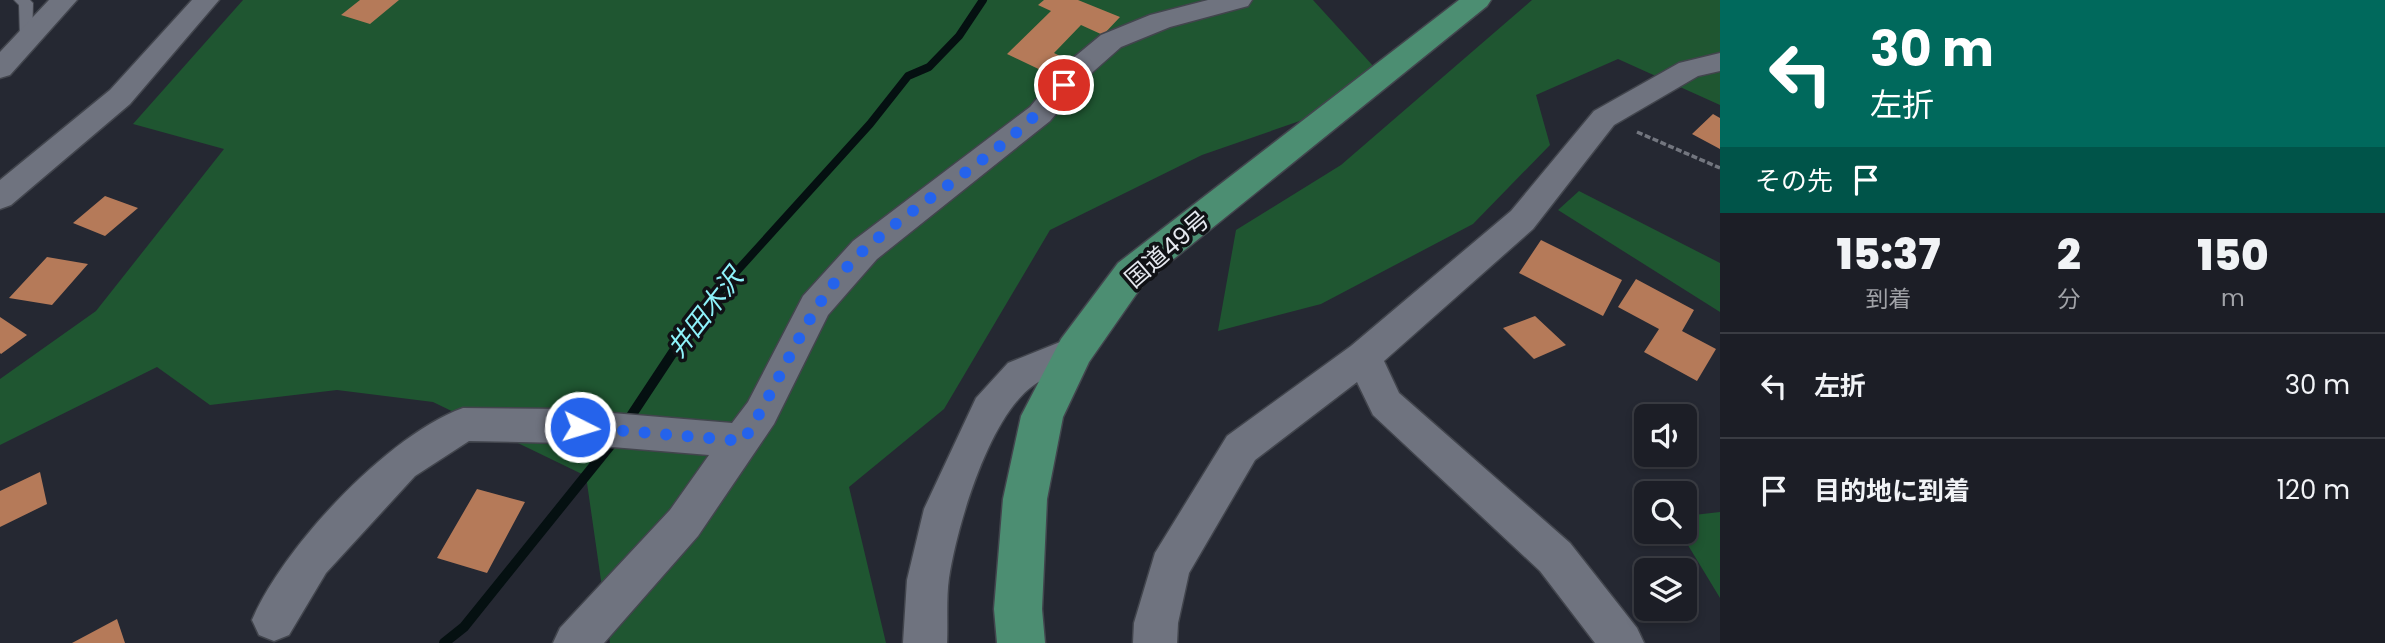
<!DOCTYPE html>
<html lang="ja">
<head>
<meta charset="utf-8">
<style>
	body { margin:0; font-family:Poppins,"Noto Sans JP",sans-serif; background:#25272e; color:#f1f3f6; height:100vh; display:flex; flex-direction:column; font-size:26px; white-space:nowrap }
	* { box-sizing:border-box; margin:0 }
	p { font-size:23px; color:#a0a2a7 }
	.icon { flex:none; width:38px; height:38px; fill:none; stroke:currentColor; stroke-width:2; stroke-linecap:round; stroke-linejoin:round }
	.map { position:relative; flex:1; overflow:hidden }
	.sheet { display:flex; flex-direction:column; background:#1c1e26; width:665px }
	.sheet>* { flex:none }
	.top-card { background:#00695c; color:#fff; overflow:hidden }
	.buttons { position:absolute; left:1634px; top:404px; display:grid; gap:14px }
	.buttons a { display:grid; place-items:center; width:63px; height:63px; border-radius:10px; background:#1c1e26; box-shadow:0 4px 10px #0003,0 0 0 2px #3a3c43; font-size:35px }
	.pin { position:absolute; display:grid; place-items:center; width:60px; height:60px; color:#fff; margin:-30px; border:4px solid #fff; border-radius:50%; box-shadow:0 2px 7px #0007 }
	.me { position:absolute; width:77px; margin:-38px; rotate:95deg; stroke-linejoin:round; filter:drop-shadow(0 0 5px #0008) }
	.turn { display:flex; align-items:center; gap:24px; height:147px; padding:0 35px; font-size:32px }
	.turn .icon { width:91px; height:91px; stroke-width:2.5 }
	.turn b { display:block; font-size:49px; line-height:60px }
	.then { display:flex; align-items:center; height:66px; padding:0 35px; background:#0003; gap:14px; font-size:26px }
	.eta { display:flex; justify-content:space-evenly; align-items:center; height:119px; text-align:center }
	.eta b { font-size:42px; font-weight:800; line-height:49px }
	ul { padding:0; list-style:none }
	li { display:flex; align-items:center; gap:21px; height:105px; padding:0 35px; border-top:2px solid #3a3c43 }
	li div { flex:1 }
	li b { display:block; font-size:26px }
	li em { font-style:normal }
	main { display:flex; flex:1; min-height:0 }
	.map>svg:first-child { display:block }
	.green { fill:#1f5631 }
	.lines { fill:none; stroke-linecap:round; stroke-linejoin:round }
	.stream-far1 { stroke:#051011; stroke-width:8 }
	.stream { stroke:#051011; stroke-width:10 }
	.building { fill:#b57a59 }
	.service-casing { stroke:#42454d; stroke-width:2 }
	.minor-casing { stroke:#42454d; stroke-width:3 }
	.trunk-casing { stroke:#42454d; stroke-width:3 }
	.path { stroke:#73767f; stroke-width:3.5; stroke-dasharray:6 2.5; stroke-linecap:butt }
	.service { fill:#6f737f; fill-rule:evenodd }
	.minor { fill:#6f737f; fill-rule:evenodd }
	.trunk { fill:#4c8e72; fill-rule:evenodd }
	.route { stroke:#2563eb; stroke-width:12; stroke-dasharray:0 21.6 }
	.labels { text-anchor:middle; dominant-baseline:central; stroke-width:7; stroke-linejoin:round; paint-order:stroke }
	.street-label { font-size:24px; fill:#e5e8ef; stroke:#101115 }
	.water-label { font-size:26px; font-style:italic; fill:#8ef2fa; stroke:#101115 }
</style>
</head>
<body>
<main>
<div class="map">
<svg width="1720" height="643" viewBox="0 0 1720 643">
	<rect width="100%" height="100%" fill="#252832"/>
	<path class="green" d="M243 0H1313L1375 68 1320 114 1202 155 1050 230 944 409 849 487 886 643H610L586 476 433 402 337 390 210 405 157 367 0 445V379L96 311 224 149 133 124Z
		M1532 0H1720V105L1618 59 1536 95 1550 145 1473 224 1321 304 1218 331 1236 230 1341 165Z
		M1579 191 1720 263V312L1558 210Z
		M1720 512V598L1680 532H1685V516Z"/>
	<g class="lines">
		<path class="stream-far1" d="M727 282 870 124 908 76 929 67 959 36 983 0"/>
		<path class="stream" d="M625 425 699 313 729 280
			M444 643 464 627 617 437"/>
	</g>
	<path class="building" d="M360 0H399L370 24 341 15Z
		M1044 0H1078L1120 17 1103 35 1081 25 1054 53 1064 58 1049 74 1007 54 1051 11 1038 5Z
		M1713 114 1720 118V149L1692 134Z
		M105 196 138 208 105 236 73 223Z
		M1541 240 1622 280 1603 316 1519 273Z
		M47 257 88 264 52 305 9 298Z
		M1636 279 1694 310 1682 331 1716 349 1697 381 1644 352 1659 329 1618 307Z
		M1535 316 1566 345 1534 359 1503 328Z
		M0 317 27 335 1 354 0 353Z
		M40 472 47 504 0 527V491Z
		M477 489 525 502 487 573 437 558Z
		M117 619 125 643H72Z"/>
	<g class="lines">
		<defs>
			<path id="service" d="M14 0H30L33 3 32 42H22L20 39 19 5Z"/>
			<path id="minor" d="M49 0H77L10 75 0 78V52Z
				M192 0H219L130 104 11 205 0 209V180L110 90Z
				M1208 0H1252L1248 6 1170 27 1121 47 1086 78 1050 121 877 259 828 315 774 424 698 536 604 643H553L560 628 670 510 709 455 564 443 469 441 415 476 326 573 289 635 274 641 259 635 252 620C283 547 388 435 463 408L564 409 732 423 748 402 803 296 853 241 1030 107 1066 64 1101 35 1150 15Z
				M1720 53V71L1698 76 1614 125 1533 229 1384 361 1399 393 1570 543 1637 628 1644 643H1595L1540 571 1373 415 1357 382 1255 460 1189 573 1178 623 1177 643H1133L1134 623 1155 553 1227 436 1351 346 1511 211 1594 111 1679 63Z
				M1075 336 1088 341 1093 351C1082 373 1053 371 1034 385 989 416 957 526 949 578 946 599 948 622 947 643H903L907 580 924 509 976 398 1008 363Z"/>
			<path id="trunk" d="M1459 0H1491L1487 6 1144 283 1089 362 1063 417 1047 499 1042 609 1045 643H997L994 609 1003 499 1021 416 1061 339 1118 263Z"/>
		</defs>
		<use href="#service" class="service-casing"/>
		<use href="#minor" class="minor-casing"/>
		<use href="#trunk" class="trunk-casing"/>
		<path class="path" d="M1637 132 1720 168"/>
		<use href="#service" class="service"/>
		<use href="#minor" class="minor"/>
		<use href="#trunk" class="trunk"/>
	</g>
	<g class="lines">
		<path class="route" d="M580 427 743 441C785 376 807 301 866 248 931 192 1009 150 1064 85"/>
	</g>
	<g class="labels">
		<g class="street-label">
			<text transform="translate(1167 249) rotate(-41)">国道49号</text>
		</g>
		<g class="water-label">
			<text transform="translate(705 313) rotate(-52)">井田木沢</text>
		</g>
	</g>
</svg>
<div class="buttons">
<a><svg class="icon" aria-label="sound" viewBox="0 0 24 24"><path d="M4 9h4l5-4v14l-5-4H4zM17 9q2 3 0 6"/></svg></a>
<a><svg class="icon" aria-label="search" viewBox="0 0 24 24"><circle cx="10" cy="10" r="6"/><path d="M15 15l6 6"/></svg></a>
<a><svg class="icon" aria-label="layers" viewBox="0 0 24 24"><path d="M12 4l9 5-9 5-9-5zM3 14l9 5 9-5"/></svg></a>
</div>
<div class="pin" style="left:1064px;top:85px;background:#d93025"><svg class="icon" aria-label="arrive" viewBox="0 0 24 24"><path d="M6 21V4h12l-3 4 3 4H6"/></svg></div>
<svg class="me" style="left:580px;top:427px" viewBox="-20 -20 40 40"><circle r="17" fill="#2563eb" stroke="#fff" stroke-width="3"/><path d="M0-11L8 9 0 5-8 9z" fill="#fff"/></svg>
</div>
<section class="sheet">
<div class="top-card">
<div class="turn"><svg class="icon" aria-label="left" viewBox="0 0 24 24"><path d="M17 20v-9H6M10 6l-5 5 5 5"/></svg><div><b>30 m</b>左折</div></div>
<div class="then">その先<svg class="icon" aria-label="arrive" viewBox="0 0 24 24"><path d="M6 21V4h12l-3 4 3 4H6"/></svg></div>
</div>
<div class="eta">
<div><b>15:37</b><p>到着</p></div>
<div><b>2</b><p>分</p></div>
<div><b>150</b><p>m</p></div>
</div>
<ul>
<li><svg class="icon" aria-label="left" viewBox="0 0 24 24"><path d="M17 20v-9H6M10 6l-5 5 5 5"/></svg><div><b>左折</b></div><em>30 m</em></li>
<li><svg class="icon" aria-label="arrive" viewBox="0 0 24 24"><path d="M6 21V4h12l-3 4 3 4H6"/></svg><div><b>目的地に到着</b></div><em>120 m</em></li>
</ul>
</section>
</main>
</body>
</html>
